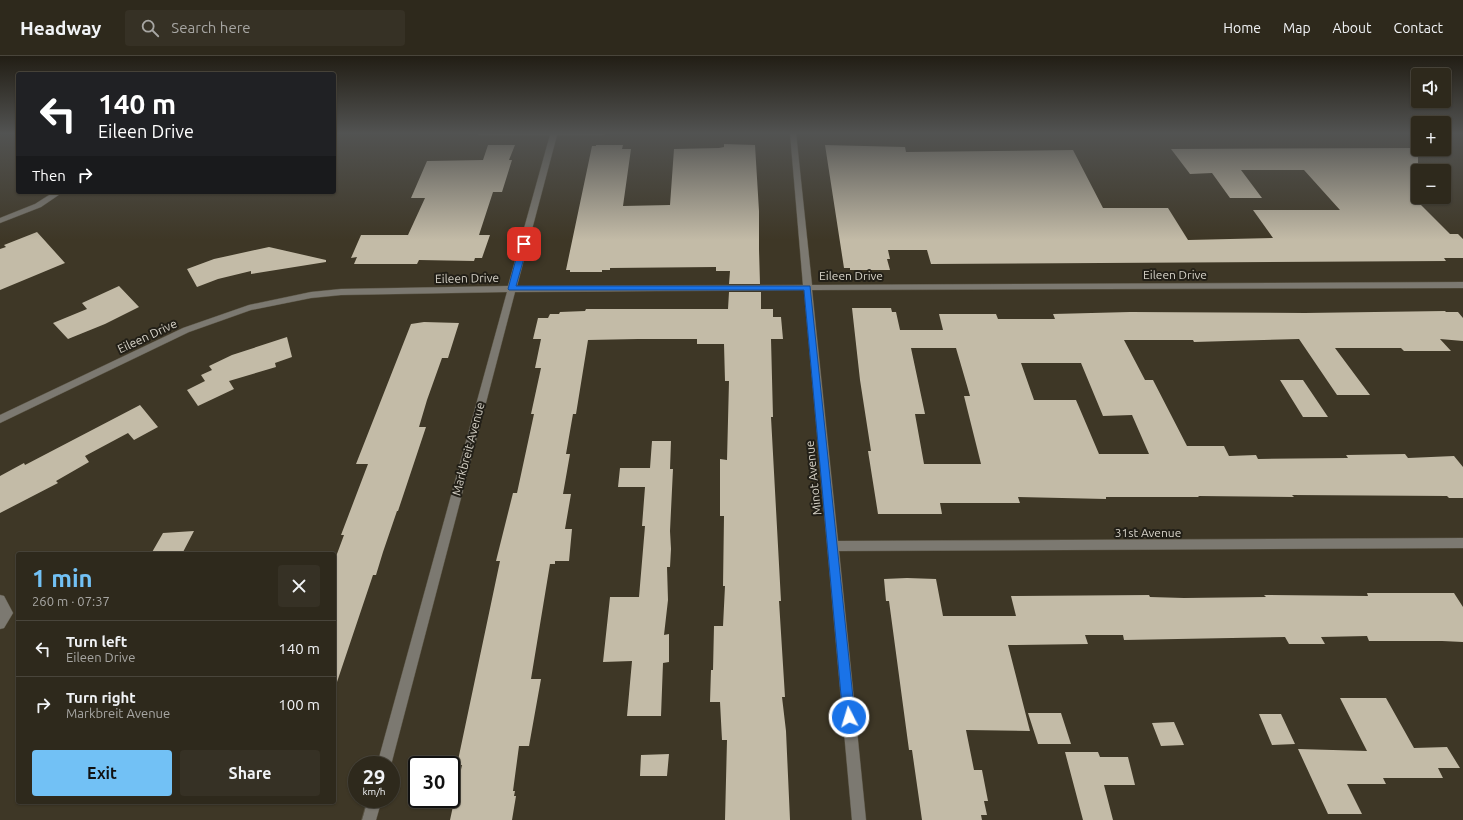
<!DOCTYPE html>
<html lang="en">
<head>
<meta charset="utf-8">
<style>
	body { margin:0; font-family:Ubuntu,sans-serif; background:#363125; color:#f1f3f6; height:100vh; display:flex; flex-direction:column; font-size:15px; white-space:nowrap }
	* { box-sizing:border-box; margin:0 }
	p { font-size:13px; color:#a7a6a3 }
	.icon { flex:none; width:22px; height:22px; fill:none; stroke:currentColor; stroke-width:2; stroke-linecap:round; stroke-linejoin:round }
	.map { position:relative; flex:1; overflow:hidden }
	.side { position:absolute; left:16px; top:496px; width:320px; height:252px; display:flex; flex-direction:column; background:#2e291c; border-radius:4px; box-shadow:0 1px 3px #0004,0 0 0 1px #49453b }
	.side>* { flex:none }
	.hud { position:absolute; left:16px; top:16px; width:320px; height:122px; border-radius:4px; box-shadow:0 1px 3px #0004,0 0 0 1px #49453b; background:#202124; color:#fff; overflow:hidden }
	.controls { position:absolute; left:1411px; top:12px; display:grid; gap:8px }
	.controls a { display:grid; place-items:center; width:40px; height:40px; border-radius:4px; background:#2e291c; box-shadow:0 1px 3px #0004,0 0 0 1px #49453b; font-size:20px }
	.speed { position:absolute; left:348px; top:700px; display:flex; gap:8px; font-size:20px; font-weight:700; text-align:center }
	.speed>* { display:grid; place-content:center; width:52px; height:52px; border-radius:50%; background:#2e291c; box-shadow:0 1px 3px #0004,0 0 0 1px #49453b; line-height:1 }
	.speed small { font-size:10px; font-weight:400 }
	.speed .limit { border:2px solid #111; border-radius:6px; background:#fff; color:#111 }
	.pin { position:absolute; display:grid; place-items:center; width:34px; height:34px; color:#fff; margin:-17px; border-radius:8px; box-shadow:0 2px 6px #0006 }
	.me { position:absolute; width:44px; margin:-22px; rotate:355deg; stroke-linejoin:round; filter:drop-shadow(0 0 3px #0008) }
	.turn { display:flex; align-items:center; gap:14px; height:84px; padding:0 16px; font-size:18px }
	.turn .icon { width:52px; height:52px; stroke-width:2.5 }
	.turn b { display:block; font-size:28px; line-height:34px }
	.then { display:flex; align-items:center; height:38px; padding:0 16px; background:#0003; gap:8px; font-size:15px }
	.round { display:grid; place-items:center; flex:none; width:42px; height:42px; border-radius:4px; background:#363125 }
	.headline { display:flex; align-items:center; justify-content:space-between; height:68px; padding:0 16px }
	h1 { font-size:24px; font-weight:700; line-height:30px; color:#72c1f5 }
	.cta { display:flex; gap:8px; margin-top:auto; padding:8px 16px }
	.cta a { flex:1; height:46px; border-radius:4px; background:#72c1f5; color:#111; font-size:16px; font-weight:700; line-height:46px; text-align:center }
	.cta a+a { background:#363125; color:#f1f3f6 }
	ul { padding:0; list-style:none }
	li { display:flex; align-items:center; gap:12px; height:56px; padding:0 16px; border-top:1px solid #49453b }
	li div { flex:1 }
	li b { display:block; font-size:15px }
	li em { font-style:normal }
	header { display:flex; align-items:center; gap:24px; box-sizing:border-box; height:56px; padding:0 20px; background:#2e291c; border-bottom:1px solid #49453b }
	header strong { font-size:19px }
	nav { display:flex; gap:22px; margin-inline-start:auto; font-size:14px }
	.search { width:280px; height:36px; background:#363125; display:flex; align-items:center; gap:10px; box-sizing:border-box; padding:0 14px; border-radius:4px; color:#a7a6a3; font-size:15px }
	.map>svg:first-child { display:block }
	.building { fill:#c3bba7; fill-rule:evenodd }
	.lines { fill:none; stroke-linecap:round; stroke-linejoin:round }
	.minor-casing { stroke:#595343; stroke-width:1 }
	.minor { fill:#7c7971; fill-rule:evenodd }
	.route { fill:#1a73e8; stroke:#114b97 }
	.labels { text-anchor:middle; dominant-baseline:central; stroke-width:4; stroke-linejoin:round; paint-order:stroke }
	.street-label { font-size:12px; fill:#d6d2c7; stroke:#221f17 }
</style>
</head>
<body>
<header>
<strong>Headway</strong>
<div class="search"><svg class="icon" aria-label="search" viewBox="0 0 24 24"><circle cx="10" cy="10" r="6"/><path d="M15 15l6 6"/></svg>Search here</div>
<nav><a>Home</a><a>Map</a><a>About</a><a>Contact</a></nav>
</header>
<div class="map">
<svg width="1463" height="764" viewBox="0 0 1463 764">
	<rect width="100%" height="100%" fill="#3e3726"/>
	<path class="building" d="M724 88 755 89 759 155V193L760 228H729L730 215H716V211L610 212V214H602V216H570V214H566L592 90H596V89H623L622 93H631L623 150 670 149 674 93 719 92 724 91Z
		M488 89H515L509 104H512L502 136H493L479 179H490L482 202H475L474 205 419 204 417 208H354L357 201 351 202 361 179H408L425 142H411L427 105 483 104Z
		M825 89 905 91 906 96 1073 94 1103 152H1168L1188 184 1273 182 1253 154H1340L1304 114H1241L1262 142H1230L1212 117 1190 118 1171 93 1418 92V146L1450 178H1458L1463 183V202H1444L1446 205 931 208 927 194H888L890 203H887L890 214H850V212H844Z
		M37 176 65 207 0 234V193L6 191 4 189Z
		M269 191 326 204V206L251 218V215L218 223 197 231 187 213 214 203Z
		M119 230 139 251 105 268 68 283 53 267 87 253 82 247Z
		M729 236H761V253H773V261H781L783 283H771L773 361H771L781 545H779L785 641H782L786 675 790 764H725L727 684H722L720 646H710L711 614H713L714 570H723L725 530H723L724 460H720V403L727 404 729 325H725L724 288H697V283H638L588 284 576 358H573L566 398H570L563 438H571L565 473H572L569 505H555V508H550L531 623H541L529 690H519L513 735H515L514 740H516L512 764H450L462 709H457L500 505H496L513 437H517L534 358H531L541 312H535L541 283H533L538 262H548L550 258H559L560 256 585 255 586 253H728Z
		M852 252H891L892 256H896L900 274H943L939 258H996L998 263H1055L1053 258 1130 256 1305 257 1445 255 1446 256H1458L1463 262V285L1440 283 1451 295H1404L1401 292H1335L1370 339H1337L1299 283 1194 286 1193 284H1124L1145 324H1153L1187 390H1224L1229 400 1256 399 1258 403 1348 402 1346 399 1405 398 1408 402 1454 400 1463 411V442H1449L1447 440 1292 439 1294 441 1198 440 1199 441H1106V443L1018 441 1020 447H940L942 458H878L868 395H871L860 324ZM911 292H956L970 340H964L981 408H924L915 358H925ZM1021 307H1081L1103 360 1132 359 1149 398H1099L1076 344H1034Z
		M424 266 459 267 448 302H442L427 344 419 371H426L398 455H397L383 496 376 519H373L337 626 334 625V506L344 479H341L368 408H356L411 268Z
		M287 281 292 301 275 307 276 311 229 325 234 333 198 350 187 334 205 325 201 319 212 314 209 310 232 299Z
		M1280 324H1303L1328 361H1303Z
		M140 349 158 371 134 384 128 377 85 400 89 406 56 425 58 427 0 457V420L24 407 25 409Z
		M652 385H671L670 413H673L670 475 671 493 670 511H667L668 544 664 579 669 578V606L663 607 661 660H627L632 605 603 606 610 541H639L645 470H642L645 431H618L620 412H650Z
		M194 475 182 498H151L163 477Z
		M907 522 936 523 943 560H1016L1011 540 1149 539 1150 541 1184 542 1266 541 1264 539 1368 540 1367 537H1454L1463 551V586L1442 585H1369L1367 580 1321 581 1325 588H1289L1285 581 1124 584 1123 579H1085L1088 588 1008 589 1030 675 966 674 974 714H982L988 745H984L987 759H981L982 764H922L912 694H909L889 545H886L884 523Z
		M1340 642H1386L1414 692 1447 691 1460 712H1438L1443 722H1383L1386 728H1347L1362 758H1328L1298 693 1367 695Z
		M1028 657H1061L1071 688H1038Z
		M1259 658H1281L1295 688 1272 689Z
		M1174 666 1184 689 1161 690 1152 667Z
		M1065 696H1098L1100 701H1128L1135 729H1104L1113 764H1083Z
		M669 698 667 720H640L641 699Z"/>
	<g class="lines">
		<defs>
			<path id="minor" d="M476 77H606L603 79H557L517 230 803 229 790 77H796L812 229 1463 226V232L812 234 838 485 1463 482V492L839 495 866 764H852L804 234 515 236 391 709H377L507 236 341 239 311 242 251 254 189 276 0 367V359L183 272 249 249 311 236 341 233 508 230 550 79H479Z
				M54 136H63L41 151 0 167V162L35 148Z
				M0 539 4 540 13 557 4 572 0 573Z
				M368 743H382L376 764H362Z"/>
		</defs>
		<use href="#minor" class="minor-casing"/>
		<use href="#minor" class="minor"/>
	</g>
	<linearGradient id="sky" x2="0" y2="1"><stop stop-color="#221e15"/><stop offset="0.42" stop-color="#525352"/><stop offset="1" stop-color="#525352" stop-opacity="0"/></linearGradient>
	<rect width="1463" height="184" fill="url(#sky)"/>
	<path class="route" d="M524 186 528 188 516 230H810L855 661 853 665 849 667 844 665 843 661 804 234H509L508 233 520 188Z"/>
	<g class="labels">
		<g class="street-label">
			<text x="1175" y="218">Eileen Drive</text>
			<text x="851" y="219">Eileen Drive</text>
			<text transform="translate(467 222) rotate(-1)">Eileen Drive</text>
			<text transform="translate(147 280) rotate(-25)">Eileen Drive</text>
			<text transform="translate(468 393) rotate(-75)">Markbreit Avenue</text>
			<text transform="translate(813 422) rotate(-96)">Minot Avenue</text>
			<text x="1148" y="476">31st Avenue</text>
		</g>
	</g>
</svg>
<div class="controls">
<a><svg class="icon" aria-label="sound" viewBox="0 0 24 24"><path d="M4 9h4l5-4v14l-5-4H4zM17 9q2 3 0 6"/></svg></a>
<a>+</a>
<a>−</a>
</div>
<div class="speed"><div>29<small>km/h</small></div><div class="limit">30</div></div>
<div class="pin" style="left:524px;top:188px;background:#d93025"><svg class="icon" aria-label="arrive" viewBox="0 0 24 24"><path d="M6 21V4h12l-3 4 3 4H6"/></svg></div>
<svg class="me" style="left:849px;top:661px" viewBox="-20 -20 40 40"><circle r="17" fill="#1a73e8" stroke="#fff" stroke-width="3"/><path d="M0-11L8 9 0 5-8 9z" fill="#fff"/></svg>
<div class="hud">
<div class="turn"><svg class="icon" aria-label="left" viewBox="0 0 24 24"><path d="M17 20v-9H6M10 6l-5 5 5 5"/></svg><div><b>140 m</b>Eileen Drive</div></div>
<div class="then">Then<svg class="icon" aria-label="right" viewBox="0 0 24 24"><path d="M7 20v-9h11M14 6l5 5-5 5"/></svg></div>
</div>
<section class="side">
<div class="headline"><div><h1>1 min</h1><p>260 m · 07:37</p></div><a class="round"><svg class="icon" aria-label="close" viewBox="0 0 24 24"><path d="M6 6l12 12M18 6L6 18"/></svg></a></div>
<ul>
<li><svg class="icon" aria-label="left" viewBox="0 0 24 24"><path d="M17 20v-9H6M10 6l-5 5 5 5"/></svg><div><b>Turn left</b><p>Eileen Drive</p></div><em>140 m</em></li>
<li><svg class="icon" aria-label="right" viewBox="0 0 24 24"><path d="M7 20v-9h11M14 6l5 5-5 5"/></svg><div><b>Turn right</b><p>Markbreit Avenue</p></div><em>100 m</em></li>
</ul>
<div class="cta"><a>Exit</a><a>Share</a></div>
</section>
</div>
</body>
</html>
